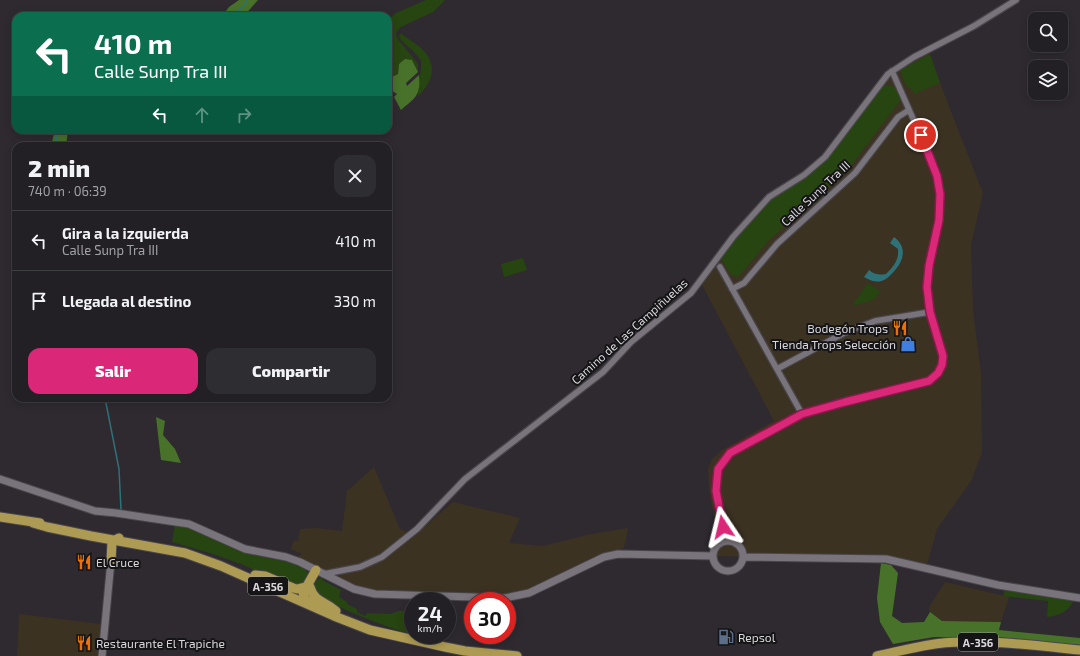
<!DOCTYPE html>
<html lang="es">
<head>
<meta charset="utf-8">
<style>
	body { margin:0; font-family:"Exo 2",sans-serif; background:#2e2d31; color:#f1f3f6; height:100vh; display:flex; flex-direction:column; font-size:15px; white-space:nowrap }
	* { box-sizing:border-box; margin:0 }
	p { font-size:13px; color:#a2a3a6 }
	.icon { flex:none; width:22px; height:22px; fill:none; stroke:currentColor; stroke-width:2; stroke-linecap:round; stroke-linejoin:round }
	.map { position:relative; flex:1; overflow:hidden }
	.sheet { position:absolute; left:12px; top:142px; width:380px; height:260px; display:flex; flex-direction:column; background:#222024; border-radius:12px; box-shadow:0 2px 10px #0003,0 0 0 1px #3f3e41 }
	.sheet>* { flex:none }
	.guide { position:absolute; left:12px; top:12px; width:380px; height:122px; border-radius:12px; box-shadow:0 2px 10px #0003,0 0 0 1px #3f3e41; background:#0b6e4f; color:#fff; overflow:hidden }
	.controls { position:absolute; left:1028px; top:12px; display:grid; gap:8px }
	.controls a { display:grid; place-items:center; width:40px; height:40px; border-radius:8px; background:#222024; box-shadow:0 2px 10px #0003,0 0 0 1px #3f3e41; font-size:20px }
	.speed { position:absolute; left:404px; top:592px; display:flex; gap:8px; font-size:20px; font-weight:700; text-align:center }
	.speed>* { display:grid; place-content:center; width:52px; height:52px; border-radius:50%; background:#222024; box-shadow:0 2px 10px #0003,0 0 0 1px #3f3e41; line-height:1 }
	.speed small { font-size:10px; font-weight:400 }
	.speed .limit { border:6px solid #d22; background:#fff; color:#111 }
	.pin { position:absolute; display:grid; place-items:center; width:34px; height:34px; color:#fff; margin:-17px; border:2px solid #fff; border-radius:50%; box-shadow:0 1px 4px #0007 }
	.me { position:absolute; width:44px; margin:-22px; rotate:350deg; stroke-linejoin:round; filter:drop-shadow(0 0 3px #0008) }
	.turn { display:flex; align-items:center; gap:14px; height:84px; padding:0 16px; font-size:18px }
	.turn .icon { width:52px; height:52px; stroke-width:2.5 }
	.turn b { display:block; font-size:28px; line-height:34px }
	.lanes { display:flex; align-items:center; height:38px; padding:0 16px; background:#0003; justify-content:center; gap:20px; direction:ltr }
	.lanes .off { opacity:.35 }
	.round { display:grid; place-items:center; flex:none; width:42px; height:42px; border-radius:12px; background:#2e2d31 }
	.summary { display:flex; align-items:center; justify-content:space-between; height:68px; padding:0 16px }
	h1 { font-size:24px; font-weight:800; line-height:30px }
	.action { display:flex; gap:8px; margin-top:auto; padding:8px 16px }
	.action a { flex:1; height:46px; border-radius:12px; background:#db2777; color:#fff; font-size:16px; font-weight:800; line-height:46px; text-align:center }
	.action a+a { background:#2e2d31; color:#f1f3f6 }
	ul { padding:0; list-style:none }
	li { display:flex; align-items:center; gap:12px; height:60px; padding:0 16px; border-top:1px solid #3f3e41 }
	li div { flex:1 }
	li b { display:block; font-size:15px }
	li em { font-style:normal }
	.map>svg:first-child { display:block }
	.commercial { fill:#3b3222 }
	.green { fill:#274510 }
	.forest { fill:#48722a }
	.water { fill:#2e7178 }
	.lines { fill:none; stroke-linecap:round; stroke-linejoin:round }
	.stream { stroke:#2e7178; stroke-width:1.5 }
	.minor-casing { stroke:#49464b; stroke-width:8 }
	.tertiary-casing { stroke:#49464b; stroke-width:9 }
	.primary-casing { stroke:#49464b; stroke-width:11 }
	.minor { stroke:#79747b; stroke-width:5.5 }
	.tertiary { stroke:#79747b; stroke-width:7 }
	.primary { stroke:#ae9b53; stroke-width:9 }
	.route-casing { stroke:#8e194d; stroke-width:10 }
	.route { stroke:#db2777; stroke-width:7 }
	.labels { text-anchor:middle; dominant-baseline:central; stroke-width:4; stroke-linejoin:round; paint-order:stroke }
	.shield { fill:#151416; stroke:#a09da1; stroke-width:1 }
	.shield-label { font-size:11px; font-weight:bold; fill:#dbd8dc }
	.street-label { font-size:12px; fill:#dbd8dc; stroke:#151416 }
	.poi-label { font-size:12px; fill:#dbd8dc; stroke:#151416; text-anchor:start }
</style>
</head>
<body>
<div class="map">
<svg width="1080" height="656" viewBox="0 0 1080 656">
	<rect width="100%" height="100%" fill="#2e2a30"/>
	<path class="commercial" d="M928 50 950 109 983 193 971 245 973 310 981 374 982 453 971 481 937 529 926 568 886 559 710 556 717 533 709 490 708 468 712 459 722 450 774 421 700 281 769 197 825 157 888 74Z
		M374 467 400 529 416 534 453 502 520 518 509 543 543 546 591 534 628 528 624 548 608 552 526 590 505 595 376 592 362 590 298 557 302 554 291 549 294 540 298 541 300 529 316 528 342 531 347 491Z
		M945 582 1009 597 1001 622 942 621 930 612 929 607Z
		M19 614 101 624 98 656H17Z"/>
	<path class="green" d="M426 0H445L433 12 401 27 396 32 397 38 418 64V72L413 61 398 68V74L394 76 388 74V20L396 13Z
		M401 33C407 39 416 43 422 49 438 64 433 82 418 96 418 90 422 64 421 61 417 53 407 46 401 40L399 36Z
		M930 54 940 83 914 94 912 89 906 86 900 70Z
		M883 84 895 87 902 98 850 167 769 240 738 277 731 275 721 258C738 237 754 215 775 197 789 185 806 178 820 166Z
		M523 258 527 270 504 277 501 264Z
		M868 283 881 292 873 300 852 306Z
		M175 524 194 528 242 551 296 564 305 569 308 573 305 582 292 587 241 564 213 554 172 542Z
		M324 577 322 580 341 590 339 597 347 602V604L357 609V612L365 616 367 613 391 614 398 611 413 610V635H443L442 642C396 632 359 616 317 597L313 589V584L318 579Z
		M1005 590 1069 600 1073 602C1068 612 1057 616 1047 617L1048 601 1003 596Z"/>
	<path class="forest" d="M239 0H258L244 16H222L229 7Z
		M405 59 412 60 418 72 406 83 407 86 419 75C421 96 415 98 401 110L394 97 397 94 388 88V74L394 76 398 74 399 64Z
		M55 130H68L66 146H51Z
		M156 417 165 421 163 435 175 449 181 463 161 460Z
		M881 563 891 565 898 573 892 616 902 623 924 622 930 612 942 621 1001 622 999 630 1080 638V645L996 637H934L893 644 880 622 877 598Z"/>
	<path class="water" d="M894 237C906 246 905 258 896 269 886 281 879 286 864 277L869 270C875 275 879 275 886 274 894 266 899 260 898 249L890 243Z"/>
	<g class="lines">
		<path class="stream" d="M232 16 244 5 247 0
			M54 146 59 130
			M105 398 119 469 121 510"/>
		<defs>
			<path id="minor" d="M720 267 802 414
				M732 289 744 283 777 244 855 173 898 117 909 110
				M777 369 844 333 875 321 930 312
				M725 541 716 491 718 469 730 453 802 414 845 401 929 381 938 373 942 365 943 356 930 312 927 287 929 266 939 221 940 194 937 176 926 148 892 71
				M324 574 360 567 382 557 417 529 465 479 603 372 631 342 691 293 733 237 769 197 804 175 825 157 888 74 914 57 974 26 1016 0"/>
			<path id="tertiary" d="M0 479 95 511 116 513 189 524 245 549 286 557 300 562 354 589 375 594 505 598 529 593 604 557 618 554 713 556
				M713 556a15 15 0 1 1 30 0a15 15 0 1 1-30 0Z
				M743 557 886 559 998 585 1080 598
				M102 656 111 561"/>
			<path id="primary" d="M0 517 40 523
				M33 523 47 527 91 536 185 553 221 566 334 616 370 630 445 647 465 651 517 656
				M111 561 112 542 119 538
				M255 575 265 576 293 588 297 589 305 587
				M310 587C315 603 324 600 336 611
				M311 603 305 599 303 593 316 570
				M877 656C905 650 933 642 961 642 1001 641 1041 646 1080 650"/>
		</defs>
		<use href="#minor" class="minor-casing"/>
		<use href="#tertiary" class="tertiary-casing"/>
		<use href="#primary" class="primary-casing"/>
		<use href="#minor" class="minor"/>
		<use href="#tertiary" class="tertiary"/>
		<use href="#primary" class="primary"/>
	</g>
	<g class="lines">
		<defs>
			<path id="route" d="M723 527 716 491 718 469 730 453 802 414 845 402 929 381 938 373 942 365 943 356 930 312 927 287 929 266 939 220 940 194 937 176 921 135"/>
		</defs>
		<use href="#route" class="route-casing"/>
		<use href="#route" class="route"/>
	</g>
	<defs>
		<symbol id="restaurant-bare" viewBox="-9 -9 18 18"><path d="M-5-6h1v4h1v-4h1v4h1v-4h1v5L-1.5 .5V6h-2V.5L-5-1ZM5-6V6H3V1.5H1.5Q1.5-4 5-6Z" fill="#e8710a" stroke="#151416" stroke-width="2.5" paint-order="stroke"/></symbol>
		<symbol id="shop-bare" viewBox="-9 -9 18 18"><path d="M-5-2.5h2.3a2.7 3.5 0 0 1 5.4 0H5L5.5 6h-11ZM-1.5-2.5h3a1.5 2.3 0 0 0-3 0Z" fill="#3f7fe0" stroke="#151416" stroke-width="2.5" paint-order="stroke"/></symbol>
		<symbol id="fuel-bare" viewBox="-9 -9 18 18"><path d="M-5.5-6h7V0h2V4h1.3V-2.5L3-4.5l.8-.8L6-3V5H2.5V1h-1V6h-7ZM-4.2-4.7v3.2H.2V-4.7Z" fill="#5c6f8a" stroke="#151416" stroke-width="2.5" paint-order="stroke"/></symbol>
	</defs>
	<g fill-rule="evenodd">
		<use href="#restaurant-bare" x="889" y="317" width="22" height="22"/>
		<use href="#shop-bare" x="897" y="333" width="22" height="22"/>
		<use href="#restaurant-bare" x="73" y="551" width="22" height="22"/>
		<use href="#fuel-bare" x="715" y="626" width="22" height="22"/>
		<use href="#restaurant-bare" x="73" y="632" width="22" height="22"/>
	</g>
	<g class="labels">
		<g class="shield">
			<rect x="248" y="577" width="40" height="18" rx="3"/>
			<rect x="958" y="633" width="40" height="18" rx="3"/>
		</g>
		<g class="shield-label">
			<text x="268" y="586">A-356</text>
			<text x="978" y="642">A-356</text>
		</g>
		<g class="street-label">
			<text transform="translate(815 193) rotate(-43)">Calle Sunp Tra III</text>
			<text transform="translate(629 331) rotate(-42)">Camino de Las Campiñuelas</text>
		</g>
		<g class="poi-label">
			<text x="888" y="328" text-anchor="end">Bodegón Trops</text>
			<text x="896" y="344" text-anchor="end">Tienda Trops Selección</text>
			<text x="96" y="562">El Cruce</text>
			<text x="738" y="637">Repsol</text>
			<text x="96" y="643">Restaurante El Trapiche</text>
		</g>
	</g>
</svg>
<div class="controls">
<a><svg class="icon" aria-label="search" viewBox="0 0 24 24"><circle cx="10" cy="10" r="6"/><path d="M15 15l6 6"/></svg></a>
<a><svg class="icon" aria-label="layers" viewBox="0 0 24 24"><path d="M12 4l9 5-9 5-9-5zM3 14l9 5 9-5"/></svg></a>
</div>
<div class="speed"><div>24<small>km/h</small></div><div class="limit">30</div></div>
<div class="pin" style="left:921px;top:135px;background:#d93025"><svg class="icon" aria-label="arrive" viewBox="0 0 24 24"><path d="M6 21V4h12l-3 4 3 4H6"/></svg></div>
<svg class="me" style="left:723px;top:527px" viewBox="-20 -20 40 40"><path d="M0-17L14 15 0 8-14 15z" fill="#db2777" stroke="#fff" stroke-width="4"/></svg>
<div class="guide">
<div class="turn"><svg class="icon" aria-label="left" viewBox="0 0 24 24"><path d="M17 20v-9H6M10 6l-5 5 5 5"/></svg><div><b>410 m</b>Calle Sunp Tra III</div></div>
<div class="lanes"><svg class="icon" aria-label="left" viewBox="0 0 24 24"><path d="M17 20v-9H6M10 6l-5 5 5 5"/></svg><svg class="icon off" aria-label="ahead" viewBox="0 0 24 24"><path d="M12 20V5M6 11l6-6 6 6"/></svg><svg class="icon off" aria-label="right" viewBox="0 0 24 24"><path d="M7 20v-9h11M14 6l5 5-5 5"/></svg></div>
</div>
<section class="sheet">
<div class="summary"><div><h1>2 min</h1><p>740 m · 06:39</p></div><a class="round"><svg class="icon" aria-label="close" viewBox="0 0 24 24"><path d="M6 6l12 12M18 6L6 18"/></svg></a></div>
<ul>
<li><svg class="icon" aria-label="left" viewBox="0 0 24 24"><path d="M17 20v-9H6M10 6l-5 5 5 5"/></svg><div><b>Gira a la izquierda</b><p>Calle Sunp Tra III</p></div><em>410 m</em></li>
<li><svg class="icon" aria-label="arrive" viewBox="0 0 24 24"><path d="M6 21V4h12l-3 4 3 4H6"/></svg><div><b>Llegada al destino</b></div><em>330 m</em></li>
</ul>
<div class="action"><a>Salir</a><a>Compartir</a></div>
</section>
</div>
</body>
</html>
